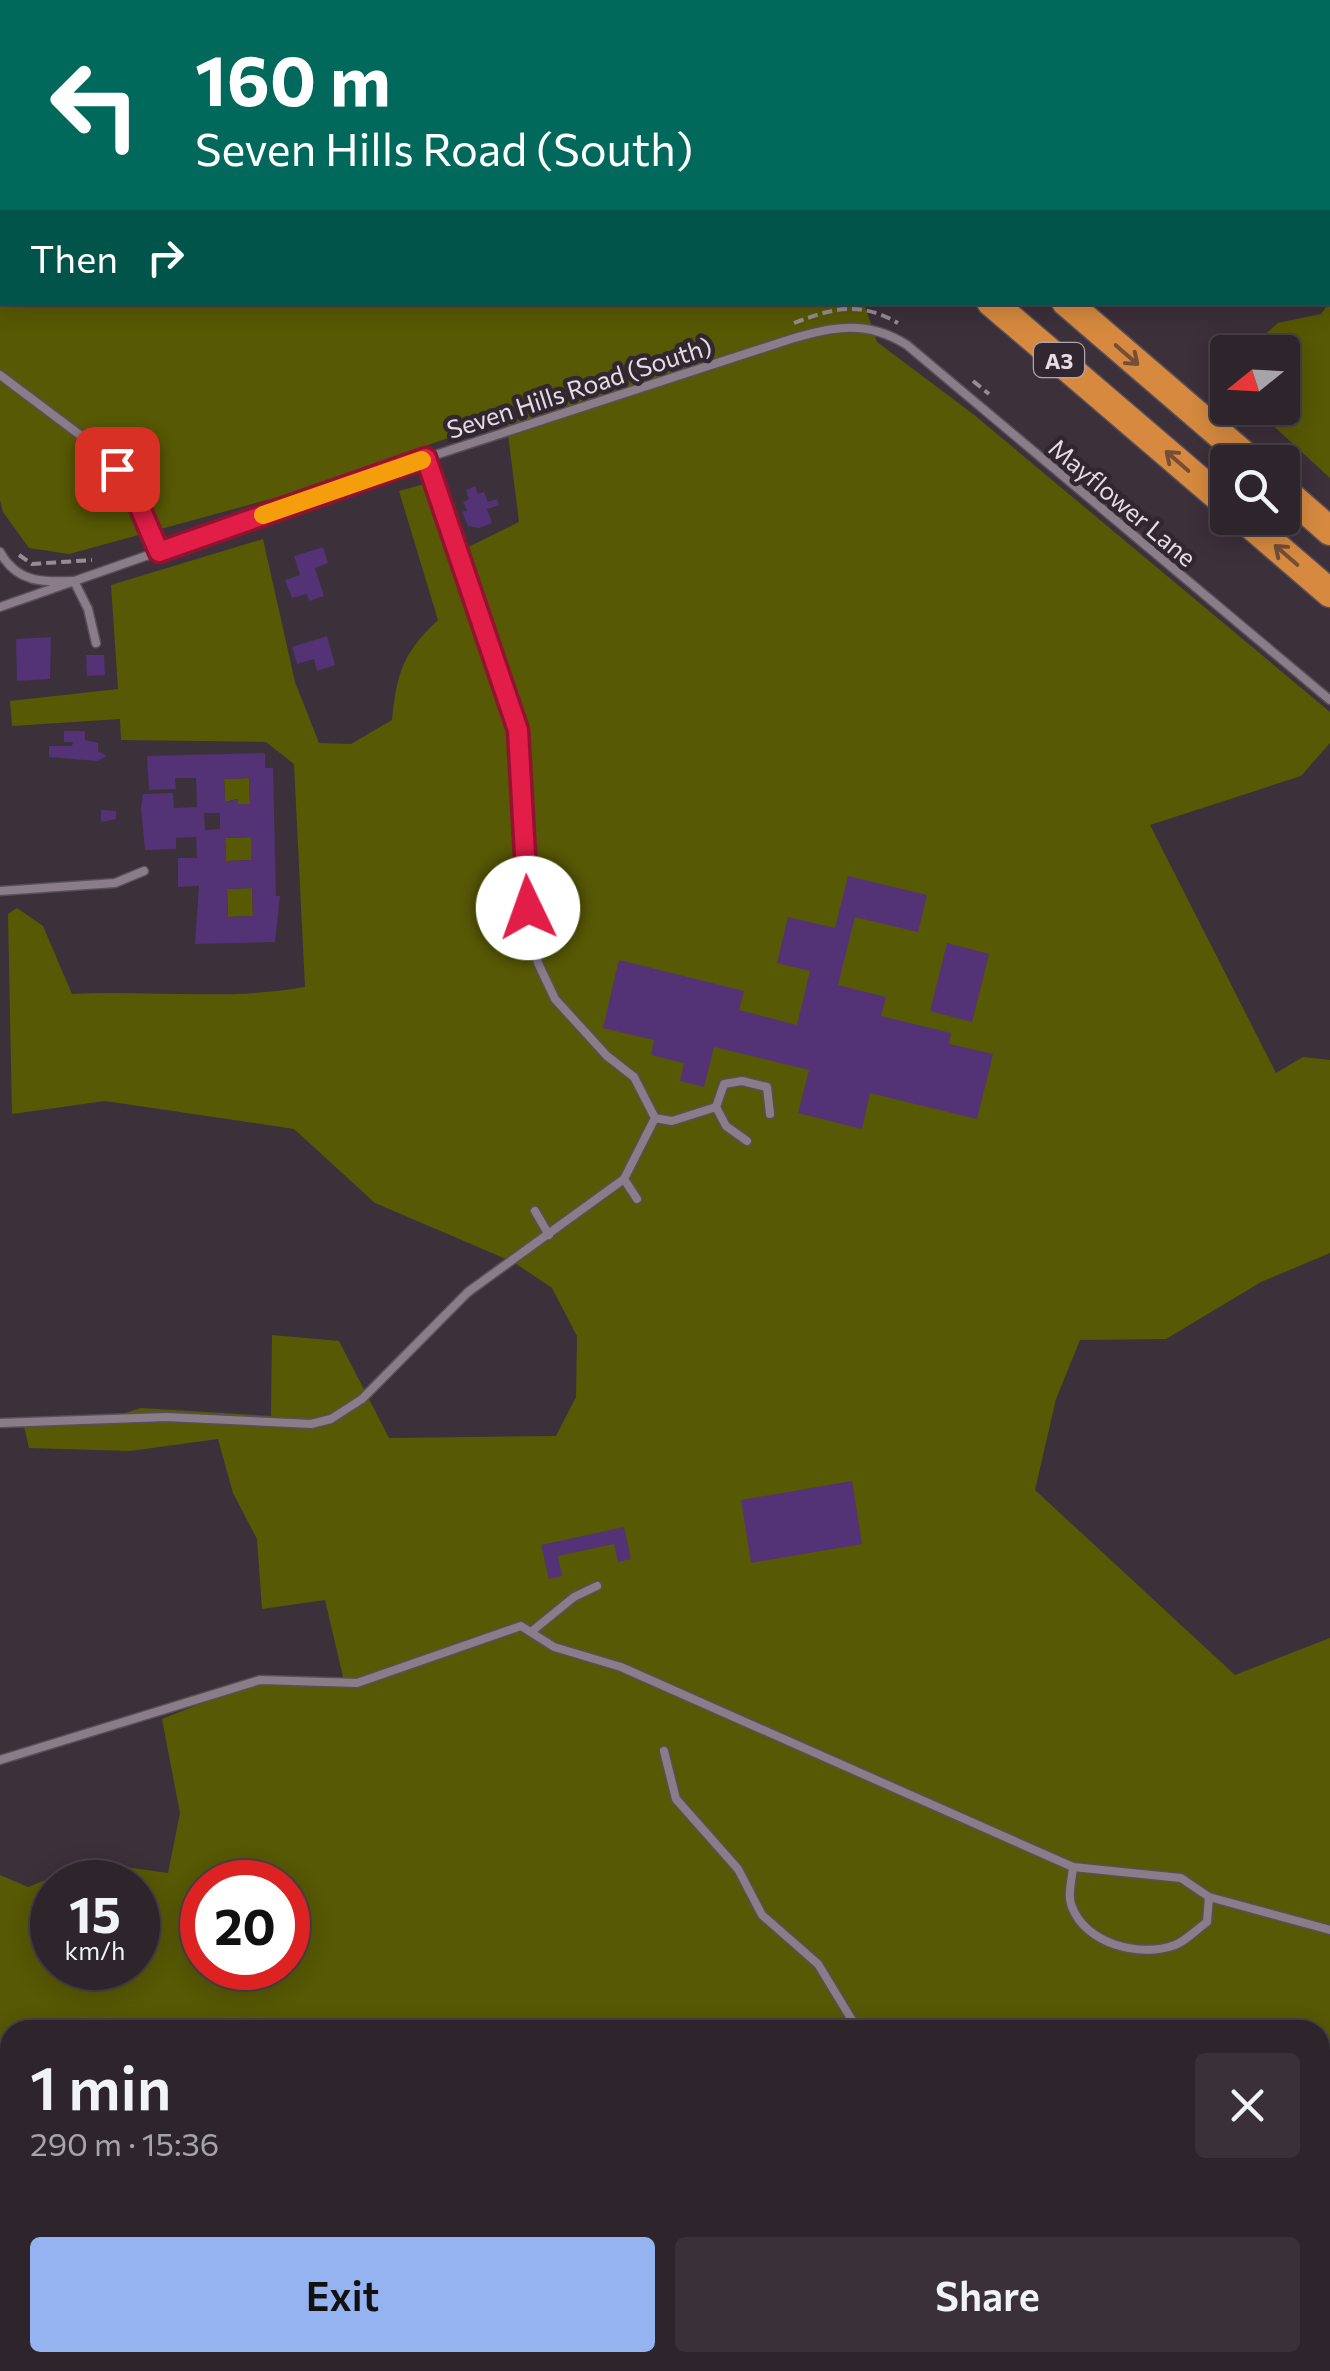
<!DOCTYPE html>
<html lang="en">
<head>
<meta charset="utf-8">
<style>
	body { margin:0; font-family:Commissioner,sans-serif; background:#393038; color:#f1f3f6; height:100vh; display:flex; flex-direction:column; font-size:38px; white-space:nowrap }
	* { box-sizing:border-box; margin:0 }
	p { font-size:32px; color:#a7a4a9 }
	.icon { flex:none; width:55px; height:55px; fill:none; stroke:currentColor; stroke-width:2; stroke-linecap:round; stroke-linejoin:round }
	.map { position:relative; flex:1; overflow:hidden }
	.panel { position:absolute; left:0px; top:2020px; width:1330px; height:352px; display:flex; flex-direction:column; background:#2d242c; border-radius:30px 30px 0 0; box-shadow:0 5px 25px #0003,0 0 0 2px #484148 }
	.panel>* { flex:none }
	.guide { position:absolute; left:0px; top:0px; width:1330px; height:305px; box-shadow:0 5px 25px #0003,0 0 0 2px #484148; background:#00695c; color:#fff; overflow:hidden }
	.needle { width:65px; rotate:252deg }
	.tools { position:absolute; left:1210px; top:335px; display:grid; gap:20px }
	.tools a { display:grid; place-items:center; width:90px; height:90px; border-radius:10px; background:#2d242c; box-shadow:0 5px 25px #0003,0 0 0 2px #484148; font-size:50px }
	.speed { position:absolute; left:30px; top:1860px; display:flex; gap:20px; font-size:50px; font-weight:700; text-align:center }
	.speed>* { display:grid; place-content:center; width:130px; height:130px; border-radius:50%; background:#2d242c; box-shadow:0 5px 25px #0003,0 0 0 2px #484148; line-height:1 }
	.speed small { font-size:25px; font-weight:400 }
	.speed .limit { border:15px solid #d22; background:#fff; color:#111 }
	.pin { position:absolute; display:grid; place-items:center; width:85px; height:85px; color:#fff; margin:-42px; border-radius:20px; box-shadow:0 5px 15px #0006 }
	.me { position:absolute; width:110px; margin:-55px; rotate:357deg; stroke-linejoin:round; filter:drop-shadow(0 0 8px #0008) }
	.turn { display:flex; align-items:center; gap:35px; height:210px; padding:0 30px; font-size:45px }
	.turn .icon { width:130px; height:130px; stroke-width:2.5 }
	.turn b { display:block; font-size:70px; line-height:85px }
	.then { display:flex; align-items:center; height:95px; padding:0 30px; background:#0003; gap:20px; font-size:38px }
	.round { display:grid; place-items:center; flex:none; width:105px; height:105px; border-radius:10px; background:#393038 }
	.head { display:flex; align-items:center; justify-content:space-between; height:170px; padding:0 30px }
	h1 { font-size:60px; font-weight:600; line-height:75px }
	.action { display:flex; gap:20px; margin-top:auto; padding:20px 30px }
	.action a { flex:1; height:115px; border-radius:10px; background:#95b2f1; color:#111; font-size:40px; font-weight:600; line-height:115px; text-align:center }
	.action a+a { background:#393038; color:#f1f3f6 }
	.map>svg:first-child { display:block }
	.green { fill:#585904; fill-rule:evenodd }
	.building { fill:#533275; fill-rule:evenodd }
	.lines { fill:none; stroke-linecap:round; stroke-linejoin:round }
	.lane-casing { stroke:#594f58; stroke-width:11 }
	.street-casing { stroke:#594f58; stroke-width:19 }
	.highway-casing { stroke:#594f58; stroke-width:31 }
	.path { stroke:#968c95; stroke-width:4; stroke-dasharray:10 5; stroke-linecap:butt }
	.lane { stroke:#8a7c88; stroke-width:8 }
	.street { stroke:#8a7c88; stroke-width:15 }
	.highway { stroke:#d78a3f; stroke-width:28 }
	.oneway { stroke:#744e37 }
	.route-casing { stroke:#92132f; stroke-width:25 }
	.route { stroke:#e11d48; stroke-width:18 }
	.slow { stroke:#f59e0b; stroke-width:18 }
	.labels { text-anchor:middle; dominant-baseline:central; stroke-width:9; stroke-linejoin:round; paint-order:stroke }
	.shield { fill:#322631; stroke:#afa6ae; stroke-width:2.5 }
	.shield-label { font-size:22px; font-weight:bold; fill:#e4dde4 }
	.street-label { font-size:25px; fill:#e4dde4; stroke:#322631 }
</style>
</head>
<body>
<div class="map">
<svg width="1330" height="2371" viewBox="0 0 1330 2371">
	<rect width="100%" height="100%" fill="#3c303b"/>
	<path class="green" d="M297 0H511L514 2H295Z
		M1118 0H1277V2H1116Z
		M0 280 2 302 864 303 877 342 973 414 1330 712V743L1301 776 1150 825 1276 1073 1303 1057 1330 1060V1253L1261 1282 1166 1339 1080 1340 1056 1399 1035 1490 1235 1675 1330 1638V2371H0V1875L28 1887 91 1862 168 1873 180 1813 162 1719 260 1680 344 1681 325 1600 262 1609 257 1539 233 1493 218 1439 130 1451 29 1448 22 1418 96 1422 141 1408 271 1416 272 1335 339 1341 389 1438 556 1436 576 1397 577 1336 552 1288 515 1263 375 1203 294 1129 105 1101 12 1114 8 914 17 908 43 926 72 994C149 990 228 1001 305 987L294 764 266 742 121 740 120 719 12 726 10 701 118 689 111 585 263 539 295 682 319 743 351 744 392 720C397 672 403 653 438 620L399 491 424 484 458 552 519 522 506 418 278 497 69 554 29 548 3 512 0 500ZM52 1882H138V1968H52ZM202 1882H288V1968H202ZM10 2030H1320V2362H10Z
		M1330 302V478L1254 408H1282V352H1245L1278 323 1321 314Z
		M249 778 250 804H238L237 799 225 802 224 779Z
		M251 837V860L226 861 225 838Z
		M252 888 253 916 228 917 227 889Z"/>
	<path class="building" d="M475 486 478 494 484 492 488 502 497 499 499 505 487 509 492 523 479 528 468 526 462 512 467 510 463 502 469 499 466 490Z
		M323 547 328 563 315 568 324 596 309 601 307 594 292 598 285 580 300 575 294 556Z
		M327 636 335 665 317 671 314 659 297 664 292 647Z
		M51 637 50 679 17 681 16 639Z
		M86 655H104L105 675 87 676Z
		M64 731H85V740L98 743V751L107 756 97 761 49 757V746H72L73 742H64Z
		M265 753V768H273L276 896H280L275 942 195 944 199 886 178 887V858H197L196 837 176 838V849L145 850 141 808 143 794 173 793 174 808 197 807 196 778H175L176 789 149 790 147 756ZM249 778 250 804H238V799L225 802 224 779ZM204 813H220V829L205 830ZM251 837V860L226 861 225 838ZM252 888 253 916 228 917 227 889Z
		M101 810 116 811V819L101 822Z
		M848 876 927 895 918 932 855 917 838 985 886 997 881 1016 951 1033 949 1044 993 1054 977 1119 870 1093 862 1129 798 1113 809 1070 714 1047 704 1087 680 1081 684 1063 651 1055 654 1040 603 1028 619 960 744 991 739 1010 797 1025 810 971 777 963 788 917 835 928Z
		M947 943 989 954 972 1022 930 1011Z
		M852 1481 862 1544 751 1563 741 1500Z
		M624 1527 631 1559 618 1562 614 1544 558 1556 562 1576 549 1579 541 1545Z"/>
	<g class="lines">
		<defs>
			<path id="lane" d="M0 375 100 450 134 494 159 552
				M426 458 518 730 527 908 538 963 555 999 607 1056 634 1077 655 1118 672 1121 716 1107 724 1084 742 1081 767 1087 770 1114
				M0 552C17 583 42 582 74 581L88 609 96 643
				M0 607 426 458 791 339C834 326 868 320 907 345L1330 700
				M0 891 115 883 144 871
				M716 1107 726 1126 747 1141
				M624 1179 637 1199
				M535 1211 549 1235
				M0 1423 166 1417 311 1424 331 1419 362 1399 468 1292 624 1179 655 1118
				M531 1632 574 1597 597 1586
				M664 1751 676 1799 738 1869 762 1915 818 1964 858 2030
				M0 1760 260 1680 357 1683 521 1626 554 1647 621 1667 1073 1867 1181 1878 1209 1897 1207 1922C1197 1929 1186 1941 1175 1945 1140 1958 1086 1944 1072 1907 1067 1896 1072 1880 1073 1867
				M1209 1897 1330 1930
				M104 2371 105 2362
				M1080 2371 1082 2362"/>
			<path id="street" d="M1087 0 1090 2
				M1328 193 1330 195"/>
			<path id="highway" d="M587 0 591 2
				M631 0 634 2
				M707 0 710 2
				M750 0 753 2
				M991 302 1228 505
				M1066 302 1252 462
				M1282 489 1330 531
				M1243 518 1330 593"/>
		</defs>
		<use href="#lane" class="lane-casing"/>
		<use href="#street" class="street-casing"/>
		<use href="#highway" class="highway-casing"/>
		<path class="path" d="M794 323C833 308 860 301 898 323
			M973 381 989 394
			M19 555 32 564 92 560"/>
		<use href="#lane" class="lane"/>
		<use href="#street" class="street"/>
		<use href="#highway" class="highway"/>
	</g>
	<defs><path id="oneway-shaft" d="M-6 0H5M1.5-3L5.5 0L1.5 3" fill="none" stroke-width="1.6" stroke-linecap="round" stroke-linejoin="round" transform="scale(2.5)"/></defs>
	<g class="oneway">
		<use href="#oneway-shaft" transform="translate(1127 355) rotate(41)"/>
		<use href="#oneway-shaft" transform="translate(1177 461) rotate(-139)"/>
		<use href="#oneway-shaft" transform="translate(1286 555) rotate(-139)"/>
	</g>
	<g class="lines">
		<defs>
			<path id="route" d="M117 469 134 494 159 552 426 458 518 730 528 908"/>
		</defs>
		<use href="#route" class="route-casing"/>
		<use href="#route" class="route"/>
		<path class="slow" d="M263 515 422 460"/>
	</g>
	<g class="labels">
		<rect class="shield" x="1034" y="343" width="50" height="34" rx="8"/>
		<g class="shield-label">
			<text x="1059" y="360">A3</text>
		</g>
		<g class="street-label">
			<text transform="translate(579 387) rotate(-18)">Seven Hills Road (South)</text>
			<text transform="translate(1123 502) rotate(40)">Mayflower Lane</text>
		</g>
	</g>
</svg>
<div class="tools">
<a><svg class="needle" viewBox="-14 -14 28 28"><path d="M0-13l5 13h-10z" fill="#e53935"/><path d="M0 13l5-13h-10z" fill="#a7a4a9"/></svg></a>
<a><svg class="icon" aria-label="search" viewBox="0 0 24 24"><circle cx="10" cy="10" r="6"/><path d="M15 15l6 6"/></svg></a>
</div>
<div class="speed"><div>15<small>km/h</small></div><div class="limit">20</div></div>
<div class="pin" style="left:117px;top:469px;background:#d93025"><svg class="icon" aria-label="arrive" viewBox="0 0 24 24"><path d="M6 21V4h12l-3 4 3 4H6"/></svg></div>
<svg class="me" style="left:528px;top:908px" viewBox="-20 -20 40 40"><circle r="19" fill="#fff"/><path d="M0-13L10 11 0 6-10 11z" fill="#e11d48"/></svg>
<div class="guide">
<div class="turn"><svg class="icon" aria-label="left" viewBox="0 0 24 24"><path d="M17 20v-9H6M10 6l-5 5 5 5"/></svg><div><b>160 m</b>Seven Hills Road (South)</div></div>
<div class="then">Then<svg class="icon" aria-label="right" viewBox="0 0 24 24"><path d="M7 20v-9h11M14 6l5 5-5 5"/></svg></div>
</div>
<section class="panel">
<div class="head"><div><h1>1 min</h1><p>290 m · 15:36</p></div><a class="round"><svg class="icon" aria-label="close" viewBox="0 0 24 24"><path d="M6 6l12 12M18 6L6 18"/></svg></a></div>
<div class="action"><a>Exit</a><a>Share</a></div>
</section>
</div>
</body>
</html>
